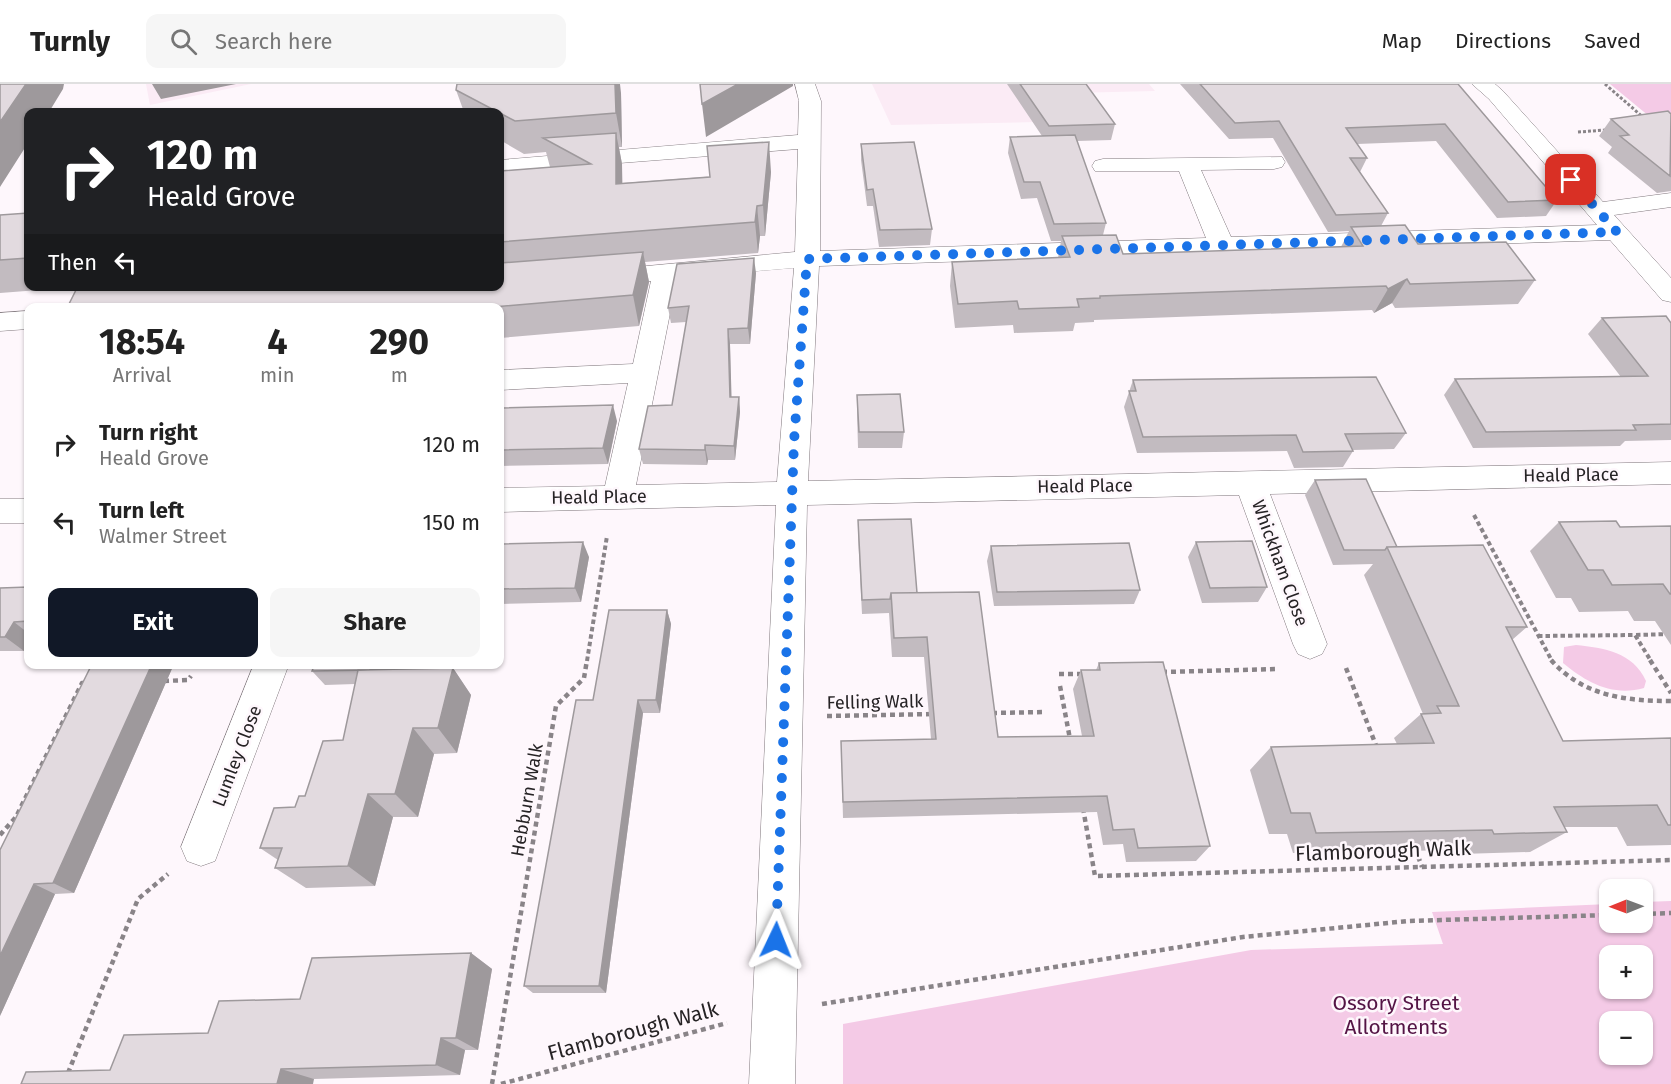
<!DOCTYPE html>
<html lang="en">
<head>
<meta charset="utf-8">
<style>
	body { margin:0; font-family:"Fira Sans",sans-serif; background:#f6f6f6; color:#222; height:100vh; display:flex; flex-direction:column; font-size:22px; white-space:nowrap }
	* { box-sizing:border-box; margin:0 }
	p { font-size:20px; color:#767676 }
	.icon { flex:none; width:33px; height:33px; fill:none; stroke:currentColor; stroke-width:2; stroke-linecap:round; stroke-linejoin:round }
	.map { position:relative; flex:1; overflow:hidden }
	.panel { position:absolute; left:24px; top:219px; width:480px; height:366px; display:flex; flex-direction:column; background:#fff; border-radius:12px; box-shadow:0 2px 4px #0004 }
	.panel>* { flex:none }
	.top-card { position:absolute; left:24px; top:24px; width:480px; height:183px; border-radius:12px; box-shadow:0 2px 4px #0004; background:#202124; color:#fff; overflow:hidden }
	.needle { width:39px; rotate:269deg }
	.controls { position:absolute; left:1599px; top:795px; display:grid; gap:12px }
	.controls a { display:grid; place-items:center; width:54px; height:54px; border-radius:12px; background:#fff; box-shadow:0 2px 4px #0004; font-size:30px }
	.pin { position:absolute; display:grid; place-items:center; width:51px; height:51px; color:#fff; margin:-26px; border-radius:12px; box-shadow:0 3px 9px #0006 }
	.me { position:absolute; width:66px; margin:-33px; rotate:2deg; stroke-linejoin:round; filter:drop-shadow(0 0 4px #0008) }
	.turn { display:flex; align-items:center; gap:21px; height:126px; padding:0 24px; font-size:27px }
	.turn .icon { width:78px; height:78px; stroke-width:2.5 }
	.turn b { display:block; font-size:42px; line-height:51px }
	.then { display:flex; align-items:center; height:57px; padding:0 24px; background:#0003; gap:12px; font-size:22px }
	.eta { display:flex; justify-content:space-evenly; align-items:center; height:102px; text-align:center }
	.eta b { font-size:36px; font-weight:700; line-height:42px }
	.primary-button { display:flex; gap:12px; margin-top:auto; padding:12px 24px }
	.primary-button a { flex:1; height:69px; border-radius:12px; background:#111827; color:#fff; font-size:24px; font-weight:700; line-height:69px; text-align:center }
	.primary-button a+a { background:#f6f6f6; color:#222 }
	ul { padding:0; list-style:none }
	li { display:flex; align-items:center; gap:18px; height:78px; padding:0 24px }
	li div { flex:1 }
	li b { display:block; font-size:22px }
	li em { font-style:normal }
	header { display:flex; align-items:center; gap:36px; box-sizing:border-box; height:84px; padding:0 30px; background:#fff; border-bottom:2px solid #e0e0e0 }
	header strong { font-size:28px }
	nav { display:flex; gap:33px; margin-inline-start:auto; font-size:21px }
	.search { width:420px; height:54px; background:#f6f6f6; display:flex; align-items:center; gap:15px; box-sizing:border-box; padding:0 21px; border-radius:12px; color:#767676; font-size:22px }
	.map>svg:first-child { display:block }
	.built { fill:#fbebf5 }
	.green { fill:#f4cae6; fill-rule:evenodd }
	.lines { fill:none; stroke-linecap:round; stroke-linejoin:round }
	.minor-casing { stroke:#80787d; stroke-width:1 }
	.path-far2 { stroke:#898488; stroke-width:3; stroke-dasharray:3 2; stroke-linecap:butt }
	.path-far1 { stroke:#898488; stroke-width:4; stroke-dasharray:4.5 3; stroke-linecap:butt }
	.path { stroke:#898488; stroke-width:4.5; stroke-dasharray:5 4; stroke-linecap:butt }
	.minor { fill:#fff; fill-rule:evenodd }
	.wall { fill:#c2bbc0 }
	.shaded-wall { fill:#9e999c }
	.building { fill:#e2dadf; stroke:#9e999c; stroke-width:1.5 }
	.route { stroke:#1a73e8; stroke-width:10; stroke-dasharray:0 18 }
	.labels { text-anchor:middle; dominant-baseline:central; stroke-width:5; stroke-linejoin:round; paint-order:stroke }
	.street-label { font-size:18px; fill:#262325; stroke:#fef7fc }
	.near-street-label { font-size:21px; fill:#262325; stroke:#fef7fc }
	.near-park-label { font-size:21px; fill:#541445; stroke:#fef7fc }
</style>
</head>
<body>
<header>
<strong>Turnly</strong>
<div class="search"><svg class="icon" aria-label="search" viewBox="0 0 24 24"><circle cx="10" cy="10" r="6"/><path d="M15 15l6 6"/></svg>Search here</div>
<nav><a>Map</a><a>Directions</a><a>Saved</a></nav>
</header>
<div class="map">
<svg width="1671" height="1000" viewBox="0 0 1671 1000">
	<rect width="100%" height="100%" fill="#fef7fc"/>
	<path class="built" d="M146 0H251L150 21Z
		M872 0H1149L1155 7 1028 10 1037 38 891 41Z"/>
	<path class="green" d="M1610 0H1671V33L1655 37Z
		M1576 561C1604 564 1633 568 1646 597L1644 604C1612 613 1586 598 1563 579L1564 563Z
		M1671 817V1000H843V940L1251 866 1443 860 1432 828 1609 820 1610 838H1642L1643 818ZM1610 872H1642V904H1610ZM1610 938H1642V970H1610Z"/>
	<g class="lines">
		<defs>
			<path id="minor" d="M795 0H815L821 17 820 167 1206 154 1179 87H1095L1092 82 1095 77 1103 75 1282 73 1285 78 1282 83 1274 85 1201 86 1231 153 1597 141 1489 15 1472 0H1495L1503 7 1603 118 1671 109V123L1614 131 1671 194V218L1662 216 1610 156 819 182 808 397 1671 378V400L1270 410 1327 560 1322 570 1310 575 1298 570 1293 560 1239 411 807 421 795 1000H749L776 421 500 428V404L605 402 628 299 500 306V286L633 280 651 197 603 201 594 199 590 193 594 187 795 168 798 65 505 88 500 86V76L798 51 799 17ZM794 184 777 398 636 401 677 194Z
				M28 227V245L0 247V229Z
				M0 415H28V439H0Z
				M254 580H289L215 777 201 782 187 777 181 763Z"/>
		</defs>
		<use href="#minor" class="minor-casing"/>
		<path class="path-far2" d="M1605 0 1644 34
			M1578 48 1606 46"/>
		<path class="path-far1" d="M1474 431 1552 577
			M1636 551 1671 550
			M1538 552 1635 551 1651 577
			M587 577 607 452"/>
		<path class="path" d="M1551 576C1583 612 1625 617 1671 617
			M1650 576 1671 609
			M1346 584 1377 664
			M1162 588 1278 585
			M1059 590H1083
			M164 597 188 596 191 592
			M1060 602 1070 655
			M992 629 1045 628
			M827 632 934 630
			M1083 724 1095 792 1671 776
			M0 751 16 733 82 599H88
			M1415 764 1422 783
			M1642 830 1671 829
			M822 920 1243 853 1408 837 1610 831
			M68 989 138 815 168 790
			M492 1000 556 622 584 594 587 576
			M501 1000 727 939"/>
		<use href="#minor" class="minor"/>
	</g>
	<path class="wall" d="M1007 0H1086L1115 40 1111 56 1077 57 1106 139 1103 151 1123 170 1341 163 1349 147 1328 148 1273 54 1229 55 1180 0H1458L1557 116 1546 132 1497 134 1436 57 1357 60 1367 74 1360 88 1388 129 1381 142 1418 160 1535 196 1518 220 1395 224 1392 219 1374 229 1372 226 1094 236V238L1075 239 1073 247 1014 249 1013 241 955 244 950 202 952 178 1058 174 1061 157H1051L1037 114 1021 115 1008 69 1010 53 1042 52Z
		M456 6 621 9 622 63H619L622 80V99L771 88 765 152H760L758 169 645 178 649 198 639 242 500 254V224H67L78 203 0 209V131L28 129V202H500V87L550 83 546 68 524 70 500 56V28H464Z
		M1671 30V107L1657 109 1608 69 1612 63 1599 52 1611 35Z
		M861 60 932 145 930 161 879 163 873 122H867L861 76Z
		M756 189 750 260H730L731 313H739L740 328 735 376H708L707 381 643 380 639 365 672 321 686 238 671 239 668 224Z
		M1602 234 1671 239V356L1625 357 1620 362 1473 364 1444 311 1455 295 1621 293 1588 250Z
		M1133 296 1406 349 1394 365 1353 366V367L1343 383 1294 384 1287 367 1137 369 1124 323Z
		M857 311 904 348 902 364H858L857 327Z
		M500 324 617 337 608 380 500 382Z
		M1315 396 1397 463 1527 543 1512 556 1563 657 1671 654V761L1627 762 1617 743H1564L1567 748 1530 768 1461 770 1459 766 1293 769 1287 750H1269L1250 686 1271 663 1397 660 1394 654 1421 630H1423L1364 491 1373 480 1333 481 1305 411Z
		M858 436 917 509 998 653 1082 652 1073 605 1081 586H1096L1099 579 1210 762 1196 777 1126 778 1123 760 1103 761 1097 728 843 734 841 657 931 655 924 573H892L889 529 862 530 858 451Z
		M1559 438 1620 443 1671 442V561L1655 537H1634L1628 527 1579 528 1571 514H1556L1530 467Z
		M1196 458 1267 503 1258 518 1202 519 1188 473Z
		M500 460 589 473 581 518 500 520Z
		M991 462 1140 506 1134 520 994 522 987 477Z
		M28 503V559L24 567H0V504Z
		M667 526 671 540 660 629H643L606 909H533L524 902Z
		M92 580H174L74 809 55 810 0 932Z
		M453 584 471 611 457 669 434 670 418 733H393L375 802 306 804 275 784 278 776 260 764 305 712 343 656 355 600 325 601 312 587Z
		M471 869 492 885 478 966H465L460 991 314 995 110 986 208 949Z"/>
	<path class="shaded-wall" d="M26 0H64L63 5 49 28H28V59L0 103V38Z
		M152 0H236L161 15Z
		M615 0H620L621 9 622 63 616 29Z
		M738 0H793V2L706 53 702 20Z
		M616 49 622 80 623 131 616 100Z
		M769 58 771 88 765 152 763 121Z
		M757 122 760 152 758 169 755 138Z
		M643 168 649 198 639 242 633 211Z
		M754 174 756 189 750 260 748 244Z
		M1407 195 1392 219 1374 229 1388 205Z
		M728 245 730 260 732 328 730 313Z
		M739 313 740 328 735 376 734 362Z
		M613 321 617 337 608 380 603 364Z
		M705 361 708 376 707 381 705 366Z
		M583 458 589 473 581 518 575 504Z
		M667 526 671 540 660 629 656 616Z
		M14 538 28 549V559L24 567 5 553Z
		M152 580H174L74 809 53 799Z
		M371 580H386L380 600 369 587Z
		M453 584 471 611 457 669 438 644Z
		M638 616 643 629 606 909 599 902Z
		M413 644 434 670 418 733 395 710Z
		M368 710 393 733 375 802 348 782Z
		M34 800 55 810 0 932V872Z
		M471 869 492 885 478 966 456 954Z
		M441 954 465 966 460 991 436 981Z
		M281 985 314 995 313 1000H277Z"/>
	<path class="building" d="M0 0H26L0 38Z
		M457 0H615L616 29 515 37 456 6Z
		M700 0H738L702 20Z
		M1020 0H1086L1115 40 1049 42Z
		M1200 0H1458L1557 116 1508 118 1445 40 1346 44 1367 74H1350L1388 129 1336 131 1279 37 1235 39Z
		M1668 27 1671 30 1670 92 1620 52 1629 51 1611 35Z
		M616 49V100L710 93 707 62 769 58 763 121 757 122 755 138 500 158V87L591 80 543 54Z
		M1075 51 1106 139 1054 140 1040 98H1024L1010 53Z
		M914 58 932 145 880 146 873 105 867 106 861 60Z
		M28 129V174L0 176V131Z
		M1405 141 1418 160 1506 158 1535 196 1410 200 1407 195 1388 205 1386 202 1100 212V214L1077 215 1079 223 1019 225 1017 217 958 220 952 178 1070 173 1062 152 1116 151 1123 170 1363 162 1351 143Z
		M643 168 633 211 482 224H67L78 202H500V179Z
		M754 174 748 244 728 245 730 313H739L734 362 705 361V366L639 365 648 322 672 321 689 222 668 224 677 180Z
		M1666 232 1671 239V340L1633 341 1636 346 1486 348 1455 295 1648 292 1602 234Z
		M1376 293 1406 349 1345 350 1353 367 1303 368 1296 351 1143 353 1129 307H1136L1133 296Z
		M900 310 904 348H859L857 311Z
		M613 321 603 364 500 366V324Z
		M1366 395 1397 463H1387L1385 466H1344L1315 396Z
		M911 435 917 509H891L890 515 862 516 858 436Z
		M1616 437 1620 443 1671 442V510H1670L1663 500 1612 501 1603 486H1588L1559 438Z
		M1252 457 1267 503 1210 504 1196 458Z
		M583 458 575 504 500 505V460Z
		M1129 459 1140 506 997 508 991 462Z
		M1483 461 1527 543H1506L1563 657 1671 654V741H1668L1657 721 1554 723 1567 748 1494 750 1492 746 1316 749 1310 729H1291L1271 663 1434 659 1421 630 1441 629 1437 622H1459L1387 463Z
		M28 503V537L14 538 5 553H0V504Z
		M979 508 998 653 1094 652 1081 586H1100L1099 579 1163 578 1210 762 1138 764 1134 745 1113 746 1107 712 843 718 841 657 936 655 927 553 894 554 891 509Z
		M609 526H667L656 616H638L599 902H524L576 616H593Z
		M92 580H152L53 799 34 800 0 872V766Z
		M315 580H371L370 586 312 587Z
		M453 584 438 644H413L395 710H368L348 782 275 784 282 764H260L274 724 295 723 299 712H305L323 657 343 656 358 586Z
		M471 869 456 954H441L436 981 281 985 277 1000H21L26 988 110 986 124 951 208 949 219 917 300 915 312 874Z"/>
	<g class="lines">
		<path class="route" d="M776 856 794 358 807 175 1617 148 1571 96"/>
	</g>
	<g class="labels">
		<g class="street-label">
			<text transform="translate(1571 391) rotate(-1)">Heald Place</text>
			<text transform="translate(1085 402) rotate(-1)">Heald Place</text>
			<text transform="translate(599 413) rotate(-1)">Heald Place</text>
			<text transform="translate(1280 479) rotate(70)">Whickham Close</text>
			<text transform="translate(875 618) rotate(-1)">Felling Walk</text>
			<text transform="translate(237 672) rotate(-69)">Lumley Close</text>
			<text transform="translate(527 716) rotate(-80)">Hebburn Walk</text>
		</g>
		<g class="near-street-label">
			<text transform="translate(1383 767) rotate(-2)">Flamborough Walk</text>
			<text transform="translate(633 947) rotate(-15)">Flamborough Walk</text>
		</g>
		<g class="near-park-label">
			<text x="1396" y="919">Ossory Street<tspan x="1396" dy="24">Allotments</tspan></text>
		</g>
	</g>
</svg>
<div class="controls">
<a><svg class="needle" viewBox="-14 -14 28 28"><path d="M0-13l5 13h-10z" fill="#e53935"/><path d="M0 13l5-13h-10z" fill="#767676"/></svg></a>
<a>+</a>
<a>−</a>
</div>
<div class="pin" style="left:1571px;top:96px;background:#d93025"><svg class="icon" aria-label="arrive" viewBox="0 0 24 24"><path d="M6 21V4h12l-3 4 3 4H6"/></svg></div>
<svg class="me" style="left:776px;top:856px" viewBox="-20 -20 40 40"><path d="M0-17L14 15 0 8-14 15z" fill="#1a73e8" stroke="#fff" stroke-width="4"/></svg>
<div class="top-card">
<div class="turn"><svg class="icon" aria-label="right" viewBox="0 0 24 24"><path d="M7 20v-9h11M14 6l5 5-5 5"/></svg><div><b>120 m</b>Heald Grove</div></div>
<div class="then">Then<svg class="icon" aria-label="left" viewBox="0 0 24 24"><path d="M17 20v-9H6M10 6l-5 5 5 5"/></svg></div>
</div>
<section class="panel">
<div class="eta">
<div><b>18:54</b><p>Arrival</p></div>
<div><b>4</b><p>min</p></div>
<div><b>290</b><p>m</p></div>
</div>
<ul>
<li><svg class="icon" aria-label="right" viewBox="0 0 24 24"><path d="M7 20v-9h11M14 6l5 5-5 5"/></svg><div><b>Turn right</b><p>Heald Grove</p></div><em>120 m</em></li>
<li><svg class="icon" aria-label="left" viewBox="0 0 24 24"><path d="M17 20v-9H6M10 6l-5 5 5 5"/></svg><div><b>Turn left</b><p>Walmer Street</p></div><em>150 m</em></li>
</ul>
<div class="primary-button"><a>Exit</a><a>Share</a></div>
</section>
</div>
</body>
</html>
